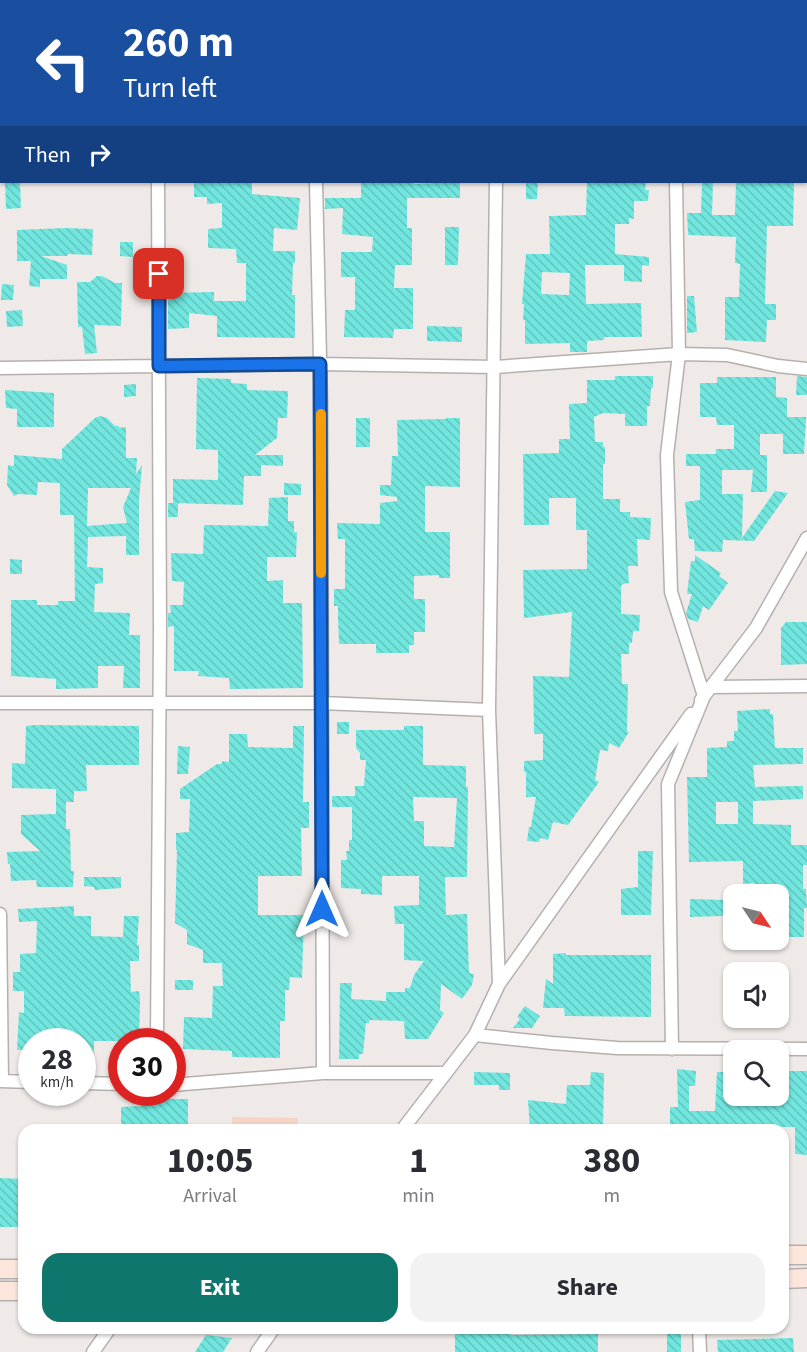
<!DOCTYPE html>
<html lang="en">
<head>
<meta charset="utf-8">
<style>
	body { margin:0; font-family:"Source Sans 3",sans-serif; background:#f2f2f3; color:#2b2b33; height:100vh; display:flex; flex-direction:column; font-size:22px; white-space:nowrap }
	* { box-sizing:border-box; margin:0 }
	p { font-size:20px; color:#7c7c81 }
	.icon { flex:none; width:33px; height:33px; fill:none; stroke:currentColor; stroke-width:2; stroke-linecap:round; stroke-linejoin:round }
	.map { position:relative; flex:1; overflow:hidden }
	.side { position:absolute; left:18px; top:1124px; width:771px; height:210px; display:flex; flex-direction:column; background:#fff; border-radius:18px; box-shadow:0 2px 4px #0004 }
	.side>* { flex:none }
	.hud { position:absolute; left:0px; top:0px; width:807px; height:183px; box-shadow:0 2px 4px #0004; background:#1a4fa0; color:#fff; overflow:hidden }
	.needle { width:39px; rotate:125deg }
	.buttons { position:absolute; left:723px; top:884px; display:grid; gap:12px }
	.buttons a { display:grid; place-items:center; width:66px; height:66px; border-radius:12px; background:#fff; box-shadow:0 2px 4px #0004; font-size:30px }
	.speed { position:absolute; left:18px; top:1028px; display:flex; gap:12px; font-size:30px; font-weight:700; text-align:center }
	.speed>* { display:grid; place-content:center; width:78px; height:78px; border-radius:50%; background:#fff; box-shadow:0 2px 4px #0004; line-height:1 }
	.speed small { font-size:15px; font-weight:400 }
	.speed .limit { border:9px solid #d22; background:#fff; color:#111 }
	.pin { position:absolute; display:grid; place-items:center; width:51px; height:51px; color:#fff; margin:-26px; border-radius:12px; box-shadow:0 3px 9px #0006 }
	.me { position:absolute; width:66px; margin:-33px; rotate:0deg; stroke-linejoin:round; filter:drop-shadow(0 0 4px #0008) }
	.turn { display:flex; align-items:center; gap:21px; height:126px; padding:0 24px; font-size:27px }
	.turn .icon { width:78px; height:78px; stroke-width:2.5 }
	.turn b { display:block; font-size:42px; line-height:51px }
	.then { display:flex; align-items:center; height:57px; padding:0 24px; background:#0003; gap:12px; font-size:22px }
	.eta { display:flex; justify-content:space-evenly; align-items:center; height:102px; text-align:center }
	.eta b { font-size:36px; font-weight:700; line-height:42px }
	.action { display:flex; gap:12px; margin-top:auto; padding:12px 24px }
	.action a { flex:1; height:69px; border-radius:18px; background:#0f766e; color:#fff; font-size:24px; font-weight:700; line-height:69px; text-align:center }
	.action a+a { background:#f2f2f3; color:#2b2b33 }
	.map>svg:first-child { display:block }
	.garden { fill:#f5d4c7 }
	.building { fill:url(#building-back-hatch); fill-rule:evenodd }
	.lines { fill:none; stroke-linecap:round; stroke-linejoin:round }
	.street-casing { stroke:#b5b0ae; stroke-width:15 }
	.secondary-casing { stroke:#b5b0ae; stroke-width:21 }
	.street { stroke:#fff; stroke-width:12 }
	.secondary { stroke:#fce5db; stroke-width:18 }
	.route-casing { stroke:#114b97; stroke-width:15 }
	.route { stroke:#1a73e8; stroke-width:10 }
	.slow { stroke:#f59e0b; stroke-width:10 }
</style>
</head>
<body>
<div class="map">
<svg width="807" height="1352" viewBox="0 0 807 1352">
	<defs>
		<pattern id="building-back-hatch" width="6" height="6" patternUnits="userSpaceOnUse" patternTransform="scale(1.5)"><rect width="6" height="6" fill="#70e6de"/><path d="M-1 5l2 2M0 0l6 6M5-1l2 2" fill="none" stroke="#61c5be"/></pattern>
	</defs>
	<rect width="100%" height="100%" fill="#efeae7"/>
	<path class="garden" d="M232 1117 298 1118V1129H232Z"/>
	<path class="building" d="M5 182H20L21 208 6 209Z
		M194 182H252V194L300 198 297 230 274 228 273 251H295V263H293L292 295H295V338L217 337V316L189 313V328L168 329V293L214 292V301H246V263H237L236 249 208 248V229L222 228V203L207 204V197H194Z
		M361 182H414V184L460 182V198H407V228H412V265H395L394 288H413V329H394L393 338 344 337 345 310H355V277H341V252H372L373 237 342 234 343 208 325 209V198H361Z
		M526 182H538L537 199H526Z
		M587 182H646L645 190H649L648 201H634V219L629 218V224H615V254L649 257V266L642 265V282L624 281V265H585L586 304 641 303 642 337H604V340L587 341V352H570V343L525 344V320H523L524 304H522L526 254H550L549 216 586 215ZM542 272 570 273 569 295 541 294Z
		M702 182H713L712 215H735L736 182H794L793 226H767L765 304H776V320H767L766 342 725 340V297H739L740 264 735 263 736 237 688 235 687 213H701Z
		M445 227H459L458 265H445Z
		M65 228 93 229 92 255 68 254 67 256H41L67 265V279H40V287L29 286 31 261H17V230Z
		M120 242H133V257L120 256Z
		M97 276H102L115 283H122L121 326 94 325 97 353 85 354 82 327H78L77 282H90Z
		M2 284 14 285 13 300H1Z
		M687 296H694L697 332 687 333Z
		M22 310 23 326 7 327 6 311Z
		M427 326 462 327V342L427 341Z
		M615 376H653V388H651L650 406H647V426H625V414L603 413 594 417 595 442H603V447H605V464H603V499H620V512H630V517L651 518 650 540 637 539 638 566H628L629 583 623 584 621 586V614L640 615 639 631H633L632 643H629V654H621L622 684H628L627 732H629L619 748 609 743 608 751 600 750 595 780 599 782 568 825 553 822 548 840 540 838 539 842 527 841 529 827H531L536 797H526V772H524V761L543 760V734H535L534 731 533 676 569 677 572 612 524 618 523 570 587 569V530H576V498H549V525H524L523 454 559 453V439H570L569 404 587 403V380H615Z
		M797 376 807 377V395H796Z
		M717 377H776V397L787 398V417H806L804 454H783V434H760V455H767V492H751L753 470H722V494H743L742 538 775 491 788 493 754 541 723 540 722 552 695 551 694 539H689L685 502 700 500V466H686V454H716V449H734V425H717L716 417H700V383H717Z
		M197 378 231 379V383L247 384V390L288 391 287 418H278L277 438 255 455H283V466L261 465V476H244L243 505 173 503V479L218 480V450L196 449Z
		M136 384V396L124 397V385Z
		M5 390 54 393V427H17V409L6 408Z
		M100 416 107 418 115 426H119V428L126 427V458H137L136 474 142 465 139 500V555H126V536L88 537 87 567 103 568V583L95 584 94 612 130 613 129 635H140V688H123L124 666H98V688L56 689V679L11 676V600H37V605H58V601H75L74 515H60V483L38 482 37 495 18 494 14 496 7 485 8 465 14 466V455L62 459V449L95 418ZM88 488H131L123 507 127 523 87 526Z
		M356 418H370V447H356Z
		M446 418H460V487L425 486V532H450V578H439V575L414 576V599H425V632H414V645H409V653H376V644H339L338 618V606H334V589H345V539H338L337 523 380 524V503L397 501V497L380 495V485H391L392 456H398L397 420 446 419Z
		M284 483 301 484V495H284Z
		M288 497V521H294V532H297L296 557H267V581L283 580V603H302L303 688 230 689 229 678 198 676 199 671H174V626L168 627V613H171L170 605H183L184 582 172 581 171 553 203 554 204 525 268 526 269 498Z
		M168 503H178V517H168Z
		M695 555 721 573 719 576 728 583 709 610 703 606 698 622 688 619 686 613 692 594H687L691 561H695Z
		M10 559 22 560V574H10Z
		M786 622H807V664L781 665V628Z
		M770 709V714H773L775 748H803V764L753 765 755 787 803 786V799L753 801V824L791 825V845H807V865H803V889H806L807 908H804V937H787L786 894H755L754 883 743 884V861L689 862 687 777H707V748L727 747V741H734V731H738L737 711ZM716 802H738V824H716Z
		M337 722H349V734H337Z
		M35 725 139 726V765H86L87 791H74V802H66V829H70L71 871H74L73 887H37L36 880 11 881 10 863 8 864 7 852 40 851 21 834V815L56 814V789L12 788V763L25 764 26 726Z
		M293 726H304L303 802H309V828H301L302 876H258V915H304L302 978 290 977 289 990H285V1021H280V1058L232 1057V1051L183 1049 184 1017 212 1018 213 986H223L222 963H203V950L187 944V930L175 923 177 850H176V833L189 832 190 799H180V789L217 764H222V761L229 762V734H247L248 747 293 748Z
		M404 726H423V765L466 766V787H468L467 877H445L446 915 467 914 469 973 474 974 472 985 462 999 441 984 440 1010 444 1013 428 1039H405L404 1021 369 1020V1023H366L363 1054H359V1059H339L340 983H352L351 999 386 1001V992H405V988H410L414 975 424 961 404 960V924H395L394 906 419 905V876H382V895L361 894V889L341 888V860H347L346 851H349V840H352V807H332V796H355V786H364L366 760H360V753L356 748V730H404ZM413 797 457 798 454 847 424 846V821H414Z
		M178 746 190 747 188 774H177Z
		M638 851H653L651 915H621V889L638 887Z
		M84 877H121V888L95 890 94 887 84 886Z
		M690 899 724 900 723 916 690 917Z
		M74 906V916H91V936L123 937 124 916H139L137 945H139V961H130L131 992 139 991 140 1000 139 1041H94V1054H82V1041H32V1050H17L19 1012 24 1013V991H13V972H20V954L36 953 37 921 19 922 18 909Z
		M566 953V955H651V1017L565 1016 564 1008H543L546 979 553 984V954Z
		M175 980H193V990H175Z
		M525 1006 540 1016 532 1028H513L520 1019 517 1017Z
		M677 1069 696 1071 695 1086H689V1111H715L717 1072H734V1095H778L782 1071H807V1155L795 1154V1127H764V1130H670V1107H678Z
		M474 1072 510 1073V1090H499V1085H474Z
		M591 1072 604 1073 603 1130H530L528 1100 566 1104 567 1085H590Z
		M150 1099H188V1130H121V1107L141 1106V1101H150Z
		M0 1178 24 1179V1227H0Z
		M455 1328H511V1335L598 1334V1352H455Z
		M667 1331H681V1352H667Z
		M206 1335 232 1338 223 1352H195Z
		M793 1338 794 1352H718L717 1340Z"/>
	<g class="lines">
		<defs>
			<path id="street" d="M498 2V0
				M674 2V0
				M806 2H807
				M0 11H2
				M316 182 321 403 323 1073
				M496 182 489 710 499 984
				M0 368 320 364 495 367 679 354 727 355 778 366 807 369
				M711 687 807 686
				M701 700 756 628 807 538
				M0 703H322L489 710
				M0 914 2 1081
				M475 1035 552 1043 617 1048 807 1049
				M157 1041 160 630 158 182
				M672 1049 668 784 704 696 671 592 667 455 679 354 676 182
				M0 1081 32 1082
				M82 1083 122 1084
				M172 1085 323 1073H444
				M402 1130 475 1035 499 984 691 714
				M699 1328 700 1352
				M93 1352 110 1328
				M257 1352 274 1328"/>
			<path id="secondary" d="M783 1255H807
				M0 1269H24
				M783 1279 807 1278
				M0 1291H24"/>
		</defs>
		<use href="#street" class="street-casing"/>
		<use href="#secondary" class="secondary-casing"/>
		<use href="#street" class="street"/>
		<use href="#secondary" class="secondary"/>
	</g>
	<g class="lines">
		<defs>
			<path id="route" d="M159 274V366L320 364 322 909"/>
		</defs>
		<use href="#route" class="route-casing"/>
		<use href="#route" class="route"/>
		<path class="slow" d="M321 414V573"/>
	</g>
</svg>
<div class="buttons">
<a><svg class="needle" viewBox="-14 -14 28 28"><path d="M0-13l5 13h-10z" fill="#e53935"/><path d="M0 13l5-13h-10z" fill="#7c7c81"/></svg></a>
<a><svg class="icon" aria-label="sound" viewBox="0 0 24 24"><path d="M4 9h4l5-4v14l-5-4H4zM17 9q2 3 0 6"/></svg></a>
<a><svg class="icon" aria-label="search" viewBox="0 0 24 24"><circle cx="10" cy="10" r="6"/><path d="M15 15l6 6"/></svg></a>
</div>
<div class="speed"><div>28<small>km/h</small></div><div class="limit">30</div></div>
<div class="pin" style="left:159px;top:274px;background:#d93025"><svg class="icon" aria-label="arrive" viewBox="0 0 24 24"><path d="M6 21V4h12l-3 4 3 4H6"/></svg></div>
<svg class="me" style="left:322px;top:909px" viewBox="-20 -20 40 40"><path d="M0-17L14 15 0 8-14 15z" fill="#1a73e8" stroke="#fff" stroke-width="4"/></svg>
<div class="hud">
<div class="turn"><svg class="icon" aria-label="left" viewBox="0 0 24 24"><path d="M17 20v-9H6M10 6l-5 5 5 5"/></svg><div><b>260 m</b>Turn left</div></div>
<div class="then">Then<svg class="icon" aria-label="right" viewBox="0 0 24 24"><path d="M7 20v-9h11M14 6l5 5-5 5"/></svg></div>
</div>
<section class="side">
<div class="eta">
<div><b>10:05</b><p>Arrival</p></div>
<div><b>1</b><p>min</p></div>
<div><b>380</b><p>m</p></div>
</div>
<div class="action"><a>Exit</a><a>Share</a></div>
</section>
</div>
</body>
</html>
